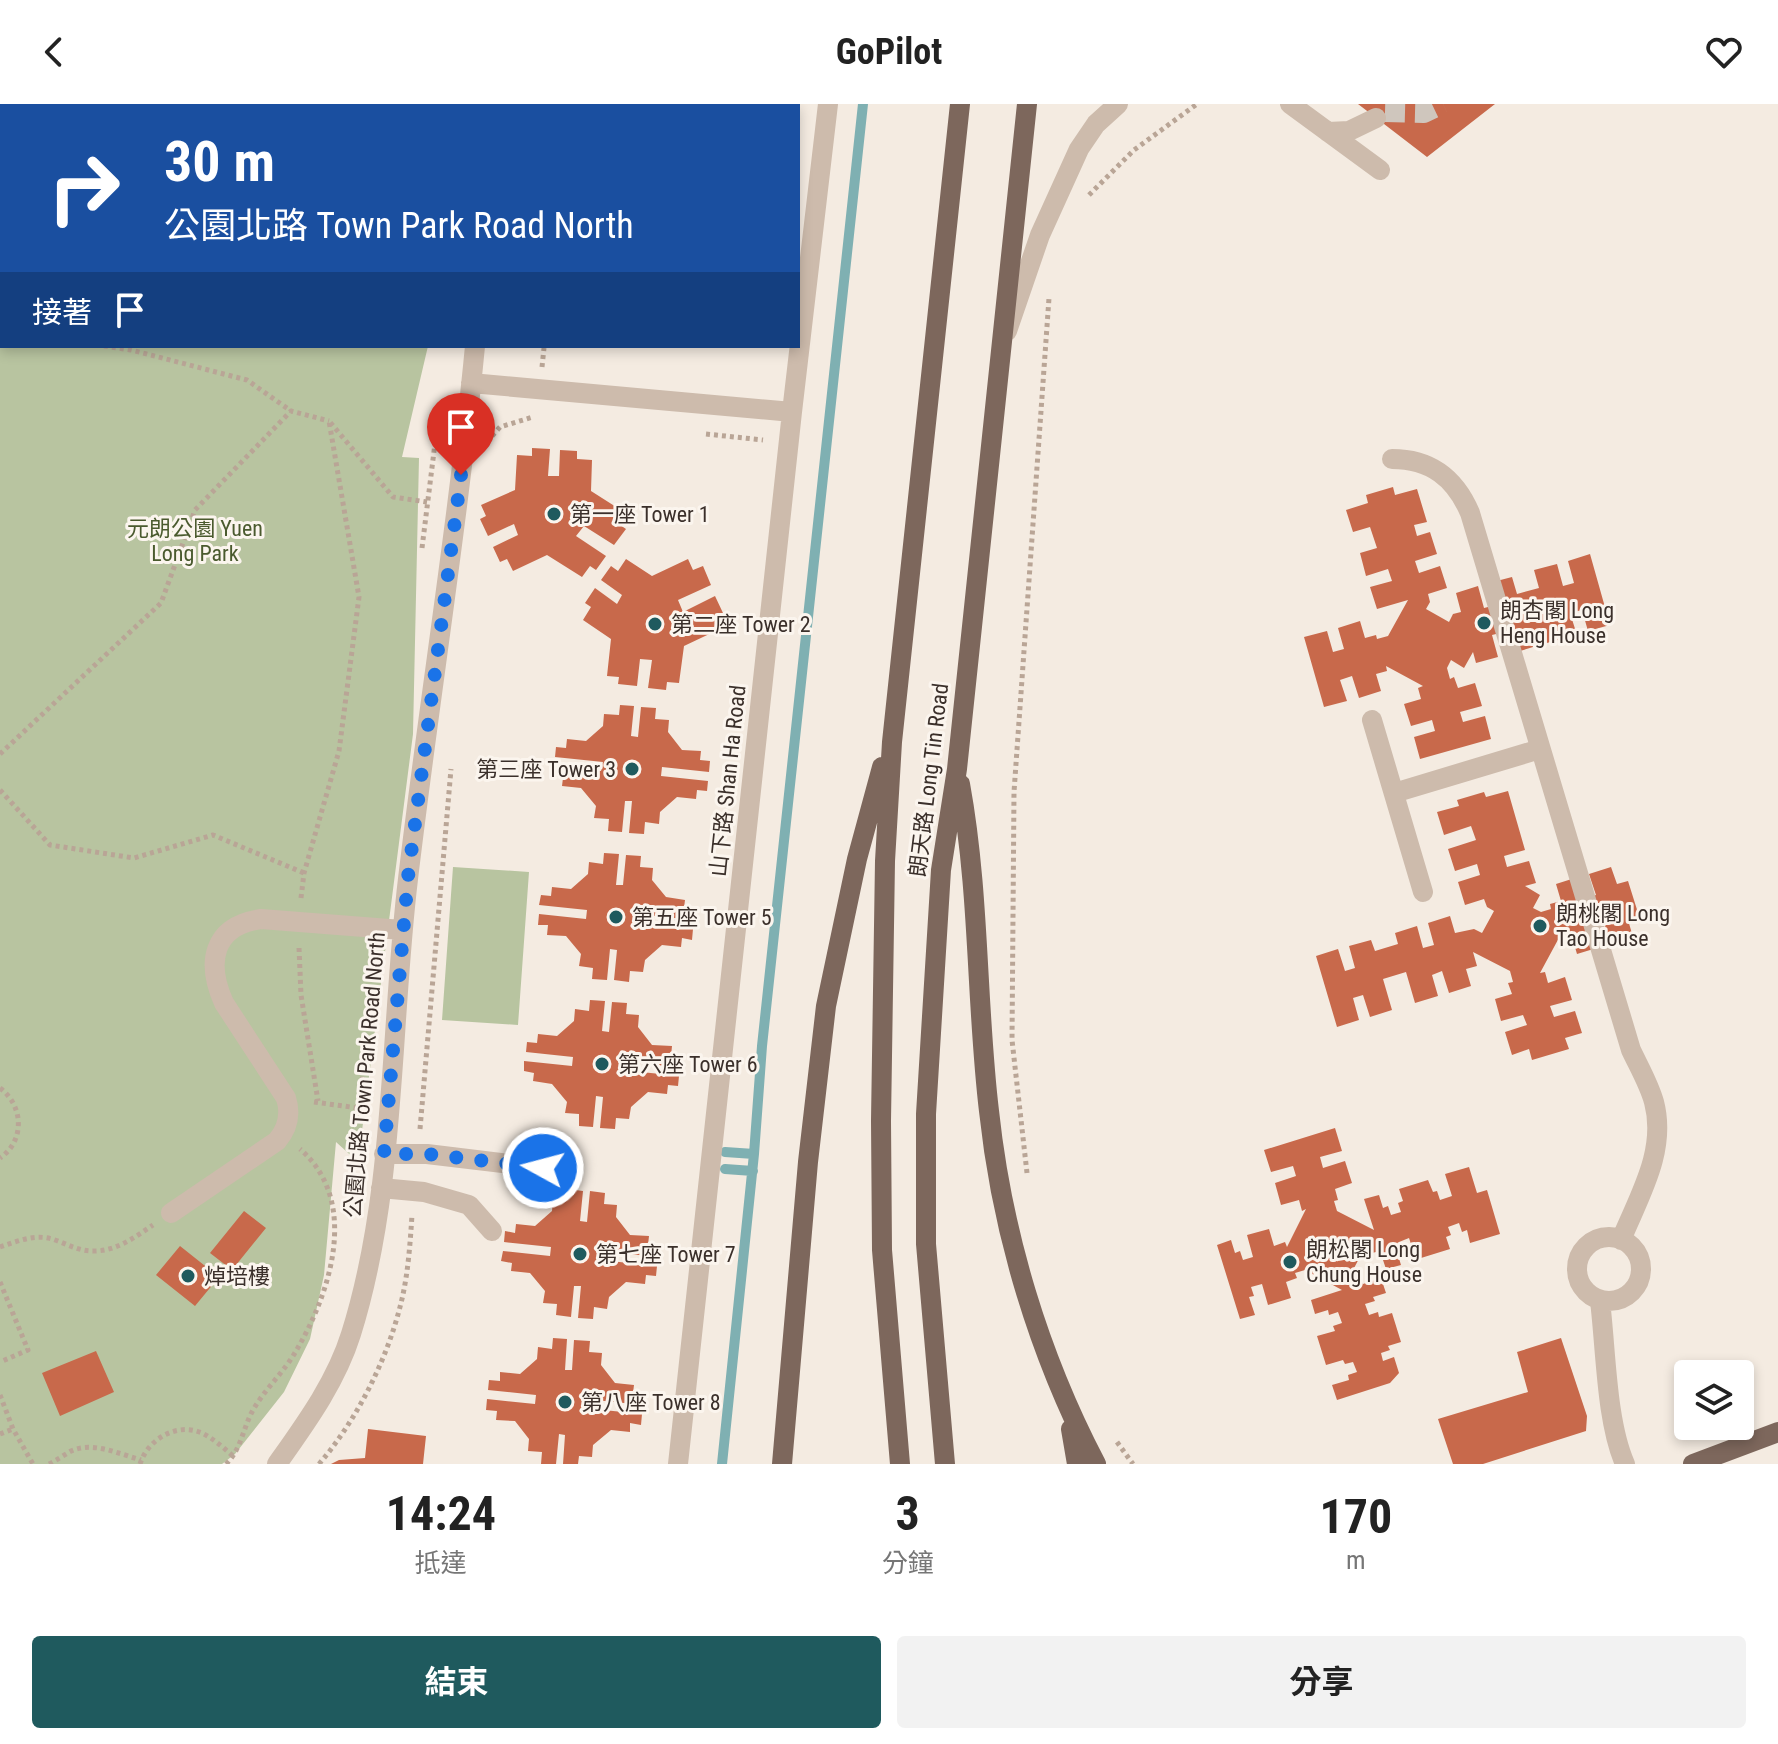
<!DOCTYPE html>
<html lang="zh-TW">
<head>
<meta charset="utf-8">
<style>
	body { margin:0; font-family:"Roboto Condensed","Noto Sans TC",sans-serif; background:#f2f2f2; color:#222; height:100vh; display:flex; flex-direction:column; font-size:30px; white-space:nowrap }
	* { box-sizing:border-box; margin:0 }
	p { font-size:26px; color:#767676 }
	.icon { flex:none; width:44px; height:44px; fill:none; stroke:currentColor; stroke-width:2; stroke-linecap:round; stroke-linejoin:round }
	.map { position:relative; height:1360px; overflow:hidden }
	.drawer { display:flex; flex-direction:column; background:#fff; flex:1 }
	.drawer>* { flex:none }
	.top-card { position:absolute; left:0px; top:0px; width:800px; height:244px; box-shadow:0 4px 12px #0003; background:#1a4fa0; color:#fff; overflow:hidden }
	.buttons { position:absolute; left:1674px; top:1256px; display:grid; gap:16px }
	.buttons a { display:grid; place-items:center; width:80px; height:80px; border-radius:8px; background:#fff; box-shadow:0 4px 12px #0003; font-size:40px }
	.pin { position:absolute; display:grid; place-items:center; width:68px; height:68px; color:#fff; margin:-82px -34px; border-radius:50% 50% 50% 0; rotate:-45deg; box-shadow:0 0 8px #0007 }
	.pin .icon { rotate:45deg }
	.me { position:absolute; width:88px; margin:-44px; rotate:277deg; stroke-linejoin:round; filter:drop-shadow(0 0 6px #0008) }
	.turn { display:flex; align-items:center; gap:28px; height:168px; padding:0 32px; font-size:36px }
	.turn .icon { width:104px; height:104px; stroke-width:2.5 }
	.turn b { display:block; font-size:56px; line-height:68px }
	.then { display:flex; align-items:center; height:76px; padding:0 32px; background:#0003; gap:16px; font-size:30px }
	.eta { display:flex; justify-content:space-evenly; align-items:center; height:136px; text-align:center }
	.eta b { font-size:48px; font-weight:700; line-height:56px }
	.action { display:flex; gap:16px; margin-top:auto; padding:16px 32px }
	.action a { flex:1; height:92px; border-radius:8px; background:#1f5a5e; color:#fff; font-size:32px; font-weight:700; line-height:92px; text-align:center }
	.action a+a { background:#f2f2f2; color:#222 }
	header { display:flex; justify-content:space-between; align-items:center; height:104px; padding:0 32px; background:#fff; font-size:36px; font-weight:700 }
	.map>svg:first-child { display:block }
	.green { fill:#b8c4a0 }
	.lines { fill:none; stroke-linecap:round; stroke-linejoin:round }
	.stream { stroke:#7fb0b2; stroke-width:10 }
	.building { fill:#c8694b }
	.minor-tunnel { stroke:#cfc6bd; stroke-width:20; stroke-dasharray:20 10; stroke-linecap:butt }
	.path { stroke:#b9a596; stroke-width:5; stroke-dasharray:4 4; stroke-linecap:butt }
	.minor { stroke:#cdbbac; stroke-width:20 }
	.major { stroke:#7d675c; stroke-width:20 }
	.route { stroke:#1a73e8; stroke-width:14; stroke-dasharray:0 25.2 }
	.poi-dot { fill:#1f5a5e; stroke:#fbf5ee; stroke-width:3 }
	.labels { text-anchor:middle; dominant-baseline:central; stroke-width:6; stroke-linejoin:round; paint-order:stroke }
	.poi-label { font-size:22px; fill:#3b302b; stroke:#fbf5ee; text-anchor:start }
	.park-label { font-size:22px; fill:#4a5a2e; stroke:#fbf5ee }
	.street-label { font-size:22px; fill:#3b302b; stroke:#fbf5ee }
</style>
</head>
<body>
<header><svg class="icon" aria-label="back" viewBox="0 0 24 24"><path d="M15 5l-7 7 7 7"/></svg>GoPilot<svg class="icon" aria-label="heart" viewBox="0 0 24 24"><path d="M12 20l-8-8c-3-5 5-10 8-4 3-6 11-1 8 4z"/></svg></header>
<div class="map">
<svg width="1778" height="1360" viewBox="0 0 1778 1360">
	<rect width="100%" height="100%" fill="#f4ebe1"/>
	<path class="green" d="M0 41 2 242H428L402 353 419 354 413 630 358 1058 336 1038 324 1171 310 1235 284 1288 235 1350 222 1360H0Z
		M453 763 529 768 518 921 442 916Z"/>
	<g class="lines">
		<path class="stream" d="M725 1048 754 1050
			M725 1065 753 1067
			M722 1360 754 1050 762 942 863 0"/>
	</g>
	<path class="building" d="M1358 0H1495L1427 53Z
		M532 344 550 345 548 372H559L560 346 577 347V355L592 356 591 387 624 408 617 419 626 425 614 441 584 422 576 432 606 452 596 466 590 462 582 473 547 451 513 467 507 455 500 458 493 443 518 431 514 420 488 432 480 415 486 412 481 401 515 386 517 351 532 352Z
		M1393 383 1395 391 1417 385 1427 418 1414 421 1417 432 1430 428 1437 450 1415 457 1419 469 1440 462 1447 484 1428 490 1430 498 1426 505 1449 518 1453 510 1461 508 1456 489 1478 482 1484 504 1496 501 1489 479 1512 473 1517 490 1539 484 1534 466 1557 460 1563 482 1574 479 1568 457 1590 450 1610 521 1588 527 1582 506 1570 509 1577 531 1543 540 1539 527 1529 530 1533 543 1510 550 1504 528 1492 531 1498 553 1476 559 1473 548 1464 564 1451 556 1447 564 1450 575 1454 573 1458 584 1475 579 1482 602 1460 608 1463 618 1485 612 1491 635 1420 655 1414 633 1435 627 1432 616 1411 622 1404 600 1421 595 1418 584 1423 582 1386 562 1387 567 1376 570 1381 587 1359 594 1352 572 1340 576 1347 597 1324 603 1304 533 1327 527 1333 548 1344 545 1338 524 1360 517 1365 534 1376 531 1377 535 1388 532 1408 496 1377 505 1370 483 1392 477 1388 465 1366 472 1360 449 1377 444 1370 423 1353 428 1346 406 1368 399 1366 391Z
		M626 455 652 472 688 455 693 466 703 462 711 481 678 496 683 508 715 492 723 509 716 512 722 524 684 542 679 579 667 578 666 586 648 584 652 556 640 555 637 582 618 580 619 573 607 572 611 535 583 516 591 503 585 499 595 484 617 500 622 491 601 476 611 462 618 467Z
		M620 601 634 602 631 632 638 633 641 603 656 604 655 615 669 616 668 628 682 646 701 647 700 656 710 657 709 668 662 663 661 672 708 677 707 687 697 686 696 695 677 693 660 708 659 720 645 718 644 730 629 729 632 697H625L622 728 608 727 609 715 594 714 596 702 581 684 562 682 563 674 553 672 554 662 601 667 603 658 555 653 556 643 566 644 567 635 586 637 603 622 604 610 619 611Z
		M1508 687 1525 746 1504 752 1507 763 1529 757 1536 779 1525 782 1540 791 1533 804 1541 808 1551 805 1550 800 1561 797 1556 780 1578 773 1585 795 1596 791 1589 770 1611 763 1617 780 1628 777 1639 812 1628 816 1633 833 1610 840 1604 818 1593 821 1600 843 1577 850 1572 833 1561 836 1560 832 1540 869 1545 868 1548 879 1565 873 1572 896 1550 902 1554 913 1575 907 1582 929 1565 934 1569 945 1532 956 1529 945 1512 951 1505 928 1527 921 1523 911 1501 917 1495 895 1512 890 1508 879 1513 878 1510 867 1473 848 1477 862 1466 865 1471 882 1449 889 1442 867 1432 871 1438 892 1415 899 1406 868 1383 875 1392 906 1370 913 1363 891 1353 894 1359 916 1337 923 1316 852 1338 845 1345 867 1355 864 1349 842 1371 836 1375 847 1398 840 1395 829 1417 822 1423 844 1434 841 1428 819 1450 812 1455 829 1474 825 1482 829 1494 807 1487 803 1484 795 1465 801 1458 778 1480 771 1477 760 1455 767 1448 745 1476 736 1471 722 1444 731 1437 708 1459 702 1457 696 1484 688 1486 693Z
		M604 749 619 750 616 781H623L626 751 641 752 640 763 653 764 652 776 666 793 685 796 684 804 695 806 694 816 646 811V820L693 825 692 836 682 834 681 843 662 841 645 856 643 868 630 867 629 878 614 876 617 846 610 845 607 876 592 875 593 864 579 862 581 850 566 832 547 831 548 821H538L539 810 586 815 587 806 539 801 541 791 551 792 552 783 571 785 588 770 589 758 603 760Z
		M590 896 605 897 602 927 609 928 612 898 627 899 626 910 639 911 638 923 652 941 672 942 671 952H681L680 963 632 959V967L679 972 678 982 668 981 667 990 648 988 631 1003 629 1015 616 1014 615 1025 600 1024 603 993 596 992 593 1023 579 1022V1010L565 1009 567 998 552 980 533 977 534 969 524 967V957L572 962 573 953 526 948 527 938 537 939 538 930 557 932 574 917 575 905 589 907Z
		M1335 1024 1342 1047 1320 1053 1323 1064 1345 1057 1352 1079 1335 1085 1338 1096 1334 1097 1337 1107 1374 1126 1364 1095 1379 1091 1383 1104 1388 1102 1391 1111 1401 1108 1398 1099 1403 1097 1399 1085 1428 1076 1433 1088 1437 1087 1440 1096 1452 1092 1445 1070 1469 1063 1477 1089 1487 1086 1500 1130 1470 1139 1467 1126 1462 1128 1459 1119 1448 1123 1451 1131 1446 1133 1450 1145 1421 1154 1417 1142 1412 1143 1409 1134 1399 1138 1402 1146 1397 1148 1401 1161 1386 1165 1380 1147 1372 1149 1364 1145 1352 1168 1360 1172 1363 1180 1381 1174 1386 1189 1373 1193 1375 1197 1365 1200 1369 1211 1378 1208 1379 1213 1392 1209 1401 1238 1388 1242 1390 1246 1381 1249 1383 1257 1394 1253 1399 1269 1390 1279 1337 1296 1332 1281 1349 1276 1348 1271 1357 1268 1353 1258 1345 1260 1343 1256 1326 1261 1317 1232 1335 1227 1333 1222 1342 1219 1338 1208 1329 1211 1328 1206 1315 1210 1311 1196 1342 1186 1305 1166 1295 1169 1297 1174 1286 1178 1291 1194 1268 1201 1262 1180 1251 1183 1254 1192 1249 1193 1255 1211 1240 1215 1217 1141 1231 1136 1235 1149 1240 1147 1243 1156 1253 1153 1247 1131 1269 1125 1274 1142 1285 1138 1287 1143 1306 1105 1302 1107 1299 1096 1281 1101 1275 1079 1296 1072 1293 1062 1271 1068 1264 1046Z
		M568 1085 583 1087 580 1117 587 1118 590 1087 605 1089 604 1100 617 1101 616 1113 630 1131 649 1132 648 1141 659 1142 658 1153 610 1148V1157L657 1162 656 1172 646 1171 645 1180 626 1178 609 1193 607 1205 594 1203 593 1215 578 1214 581 1182H574L571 1213 556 1211 557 1200 543 1199 545 1187 530 1169 511 1167 512 1159 501 1157 503 1147 550 1152 551 1143 504 1138 505 1127 515 1129 516 1120 535 1122 552 1107 553 1095 567 1096Z
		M244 1107 266 1124 232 1166 210 1149Z
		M180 1142 219 1173 195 1202 156 1171Z
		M553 1234 567 1235 565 1266H572L574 1236 590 1237 589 1248 602 1249 601 1261 615 1279 634 1281 633 1289 644 1291 643 1301 595 1296 594 1305 642 1310 641 1321 630 1319V1328L611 1326 593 1341 592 1353 579 1352 578 1360H563L565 1331 559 1330 556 1360H541L542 1348 528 1347 529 1335 515 1317 496 1316 497 1307 486 1306 487 1295 535 1300 536 1291 488 1286 489 1276 500 1277V1268L520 1270 537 1255 538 1243 552 1245Z
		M1561 1234 1587 1312 1586 1327 1483 1360H1453L1438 1315 1528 1288 1517 1248Z
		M96 1247 114 1288 60 1312 42 1269Z
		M368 1325 426 1332 423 1360H331L339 1356 365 1354Z"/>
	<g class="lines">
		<path class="minor-tunnel" d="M1385 8 1424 9 1443 0"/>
		<path class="path" d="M532 2V0
			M1089 91 1134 46 1197 0
			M0 191 2 193
			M0 232H2
			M104 242 131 246 247 276 291 307
			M542 263 544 244
			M706 330 763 336
			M492 332 500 323 533 313
			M422 444 440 299
			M0 650 161 499 195 406 291 307 329 317
			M0 686 50 741 134 754 213 731 304 769
			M301 794 304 769 339 647 359 493 329 317 393 393 427 398
			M299 844 301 891 318 997
			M0 984C24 1002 25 1037 0 1054
			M314 998 358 1004 364 963
			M420 1025 451 665
			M1027 1069 1012 936 1014 688 1049 194
			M0 1143C18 1137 36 1129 55 1136 69 1141 81 1148 96 1147 118 1146 135 1133 153 1121
			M0 1178 28 1246 0 1258
			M0 1291 13 1325 33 1360
			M0 1330 13 1325
			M1117 1338 1133 1360
			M49 1360C57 1356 64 1351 71 1347 93 1337 119 1350 141 1356
			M140 1360C148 1335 177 1318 202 1329 214 1335 224 1344 234 1353
			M226 1360C241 1346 243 1324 253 1306 265 1285 284 1268 296 1247 331 1188 360 1097 300 1045
			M319 1360C356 1317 386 1258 400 1203 408 1173 410 1141 412 1111"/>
		<path class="minor" d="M1290 0 1380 66
			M499 2V0
			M1328 28 1349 27 1376 14
			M1007 227 1040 131 1079 45 1096 20 1118 0
			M471 279 792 308
			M1392 355C1431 355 1455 374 1470 409L1631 946C1639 963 1649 980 1654 998 1667 1047 1639 1092 1621 1136
			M1372 616 1423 788
			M1394 689 1540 645
			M384 1050H427L543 1064
			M381 1084 424 1088 469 1101 492 1127
			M171 1109 277 1037C288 1024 291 1010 286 994L224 899C206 859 212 822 261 815L402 826
			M1577 1165a32 32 0 1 1 64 0a32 32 0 1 1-64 0Z
			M1600 1197C1606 1245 1606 1317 1625 1360
			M277 1360C306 1319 336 1278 351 1230 396 1087 390 924 408 775 429 597 458 420 475 242
			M678 1360 792 308 828 0"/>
		<path class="major" d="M960 680C980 790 976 898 989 1007 1002 1129 1039 1251 1096 1360
			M1071 1325 1077 1360
			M782 1360 808 1058 826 902 857 755 882 663
			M900 1360 882 1146 881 1017 885 757 892 638 960 0
			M945 1360 926 1140V1010L941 766 957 665 1027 0
			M1693 1360 1778 1328"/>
	</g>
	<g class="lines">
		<path class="route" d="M461 371 408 773 384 1050H427L543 1064"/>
	</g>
	<g class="poi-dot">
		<circle cx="554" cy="410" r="8"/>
		<circle cx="1484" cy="519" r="8"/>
		<circle cx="655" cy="520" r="8"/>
		<circle cx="632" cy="665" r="8"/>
		<circle cx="616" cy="813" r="8"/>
		<circle cx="1540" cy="822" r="8"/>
		<circle cx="602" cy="960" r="8"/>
		<circle cx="580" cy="1150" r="8"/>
		<circle cx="1290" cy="1158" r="8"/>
		<circle cx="188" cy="1172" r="8"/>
		<circle cx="565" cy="1298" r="8"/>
	</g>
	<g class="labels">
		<g class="poi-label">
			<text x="570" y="410">第一座 Tower 1</text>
			<text x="1500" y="506">朗杏閣 Long<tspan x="1500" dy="25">Heng House</tspan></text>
			<text x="671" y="520">第二座 Tower 2</text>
			<text x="616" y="665" text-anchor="end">第三座 Tower 3</text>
			<text x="1556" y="809">朗桃閣 Long<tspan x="1556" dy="25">Tao House</tspan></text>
			<text x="632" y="813">第五座 Tower 5</text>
			<text x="618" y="960">第六座 Tower 6</text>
			<text x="1306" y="1145">朗松閣 Long<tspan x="1306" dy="25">Chung House</tspan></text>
			<text x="596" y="1150">第七座 Tower 7</text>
			<text x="204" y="1172">焯培樓</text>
			<text x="581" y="1298">第八座 Tower 8</text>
		</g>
		<g class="park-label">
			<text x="195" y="424">元朗公園 Yuen<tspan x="195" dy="25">Long Park</tspan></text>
		</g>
		<g class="street-label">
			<text transform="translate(929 676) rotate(-83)">朗天路 Long Tin Road</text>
			<text transform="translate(728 677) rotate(-84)">山下路 Shan Ha Road</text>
			<text transform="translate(365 971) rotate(-85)">公園北路 Town Park Road North</text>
		</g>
	</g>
</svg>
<div class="buttons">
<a><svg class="icon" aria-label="layers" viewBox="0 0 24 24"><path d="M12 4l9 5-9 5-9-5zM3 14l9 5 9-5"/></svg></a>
</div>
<div class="pin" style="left:461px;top:371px;background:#d93025"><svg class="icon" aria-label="arrive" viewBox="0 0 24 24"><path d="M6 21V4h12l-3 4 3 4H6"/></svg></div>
<svg class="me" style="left:543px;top:1064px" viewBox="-20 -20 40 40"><circle r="17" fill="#1a73e8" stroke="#fff" stroke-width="3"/><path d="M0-11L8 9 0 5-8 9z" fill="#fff"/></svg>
<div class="top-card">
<div class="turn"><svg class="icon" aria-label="right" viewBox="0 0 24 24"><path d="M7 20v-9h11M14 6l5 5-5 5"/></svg><div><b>30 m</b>公園北路 Town Park Road North</div></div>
<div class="then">接著<svg class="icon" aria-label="arrive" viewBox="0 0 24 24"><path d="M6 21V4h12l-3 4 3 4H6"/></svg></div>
</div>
</div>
<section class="drawer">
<div class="eta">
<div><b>14:24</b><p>抵達</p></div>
<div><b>3</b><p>分鐘</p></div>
<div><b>170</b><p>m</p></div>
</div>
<div class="action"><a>結束</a><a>分享</a></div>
</section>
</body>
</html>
